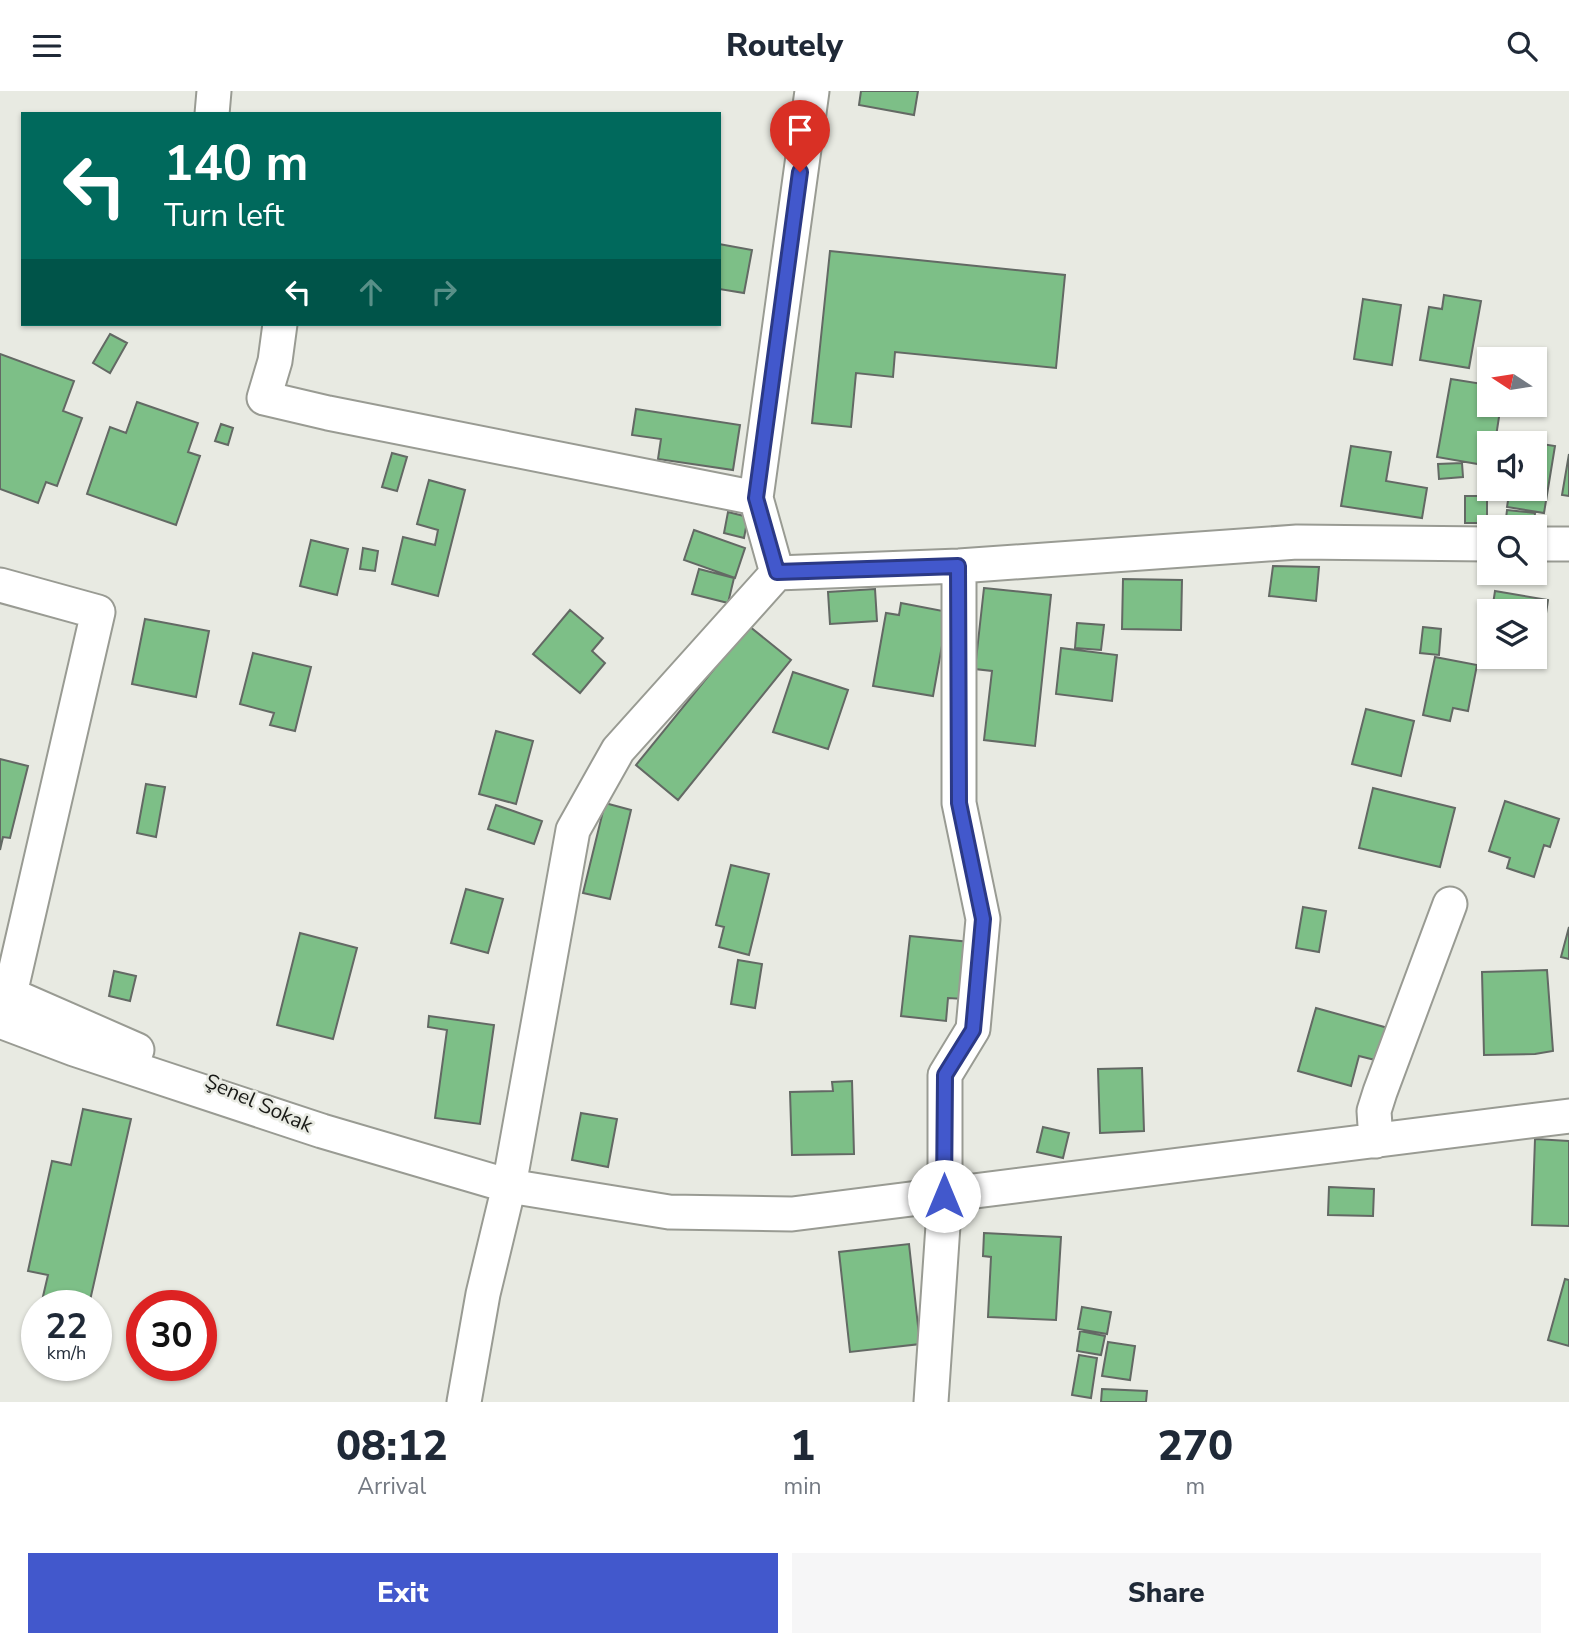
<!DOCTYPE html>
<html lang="en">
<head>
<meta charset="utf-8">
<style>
	body { margin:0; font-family:"Nunito Sans",sans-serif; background:#f6f6f7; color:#1f2937; height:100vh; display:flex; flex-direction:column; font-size:26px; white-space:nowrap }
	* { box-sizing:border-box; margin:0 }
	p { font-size:23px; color:#747a83 }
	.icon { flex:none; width:38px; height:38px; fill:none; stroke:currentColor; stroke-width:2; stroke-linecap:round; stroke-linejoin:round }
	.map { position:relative; height:1311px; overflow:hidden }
	.side { display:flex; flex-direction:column; background:#fff; flex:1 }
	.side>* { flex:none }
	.guide { position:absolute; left:21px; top:21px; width:700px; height:214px; border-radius:0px; box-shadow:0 2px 5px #0004; background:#00695c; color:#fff; overflow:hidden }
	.needle { width:46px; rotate:282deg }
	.controls { position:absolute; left:1477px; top:256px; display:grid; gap:14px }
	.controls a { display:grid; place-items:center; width:70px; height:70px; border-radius:0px; background:#fff; box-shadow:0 2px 5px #0004; font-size:35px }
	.speed { position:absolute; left:21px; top:1199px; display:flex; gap:14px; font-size:35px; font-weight:700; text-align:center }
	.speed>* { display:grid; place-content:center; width:91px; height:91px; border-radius:50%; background:#fff; box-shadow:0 2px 5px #0004; line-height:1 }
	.speed small { font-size:18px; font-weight:400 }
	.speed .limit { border:10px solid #d22; background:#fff; color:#111 }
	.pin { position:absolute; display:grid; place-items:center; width:60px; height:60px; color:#fff; margin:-72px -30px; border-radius:50% 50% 50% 0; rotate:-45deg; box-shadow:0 0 7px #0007 }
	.pin .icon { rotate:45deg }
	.me { position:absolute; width:77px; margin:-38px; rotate:0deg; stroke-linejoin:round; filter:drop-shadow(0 0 5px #0008) }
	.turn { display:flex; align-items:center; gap:24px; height:147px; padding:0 28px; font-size:32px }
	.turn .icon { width:91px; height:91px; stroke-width:2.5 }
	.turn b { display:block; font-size:49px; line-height:60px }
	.lanes { display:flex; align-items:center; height:66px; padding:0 28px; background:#0003; justify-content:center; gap:35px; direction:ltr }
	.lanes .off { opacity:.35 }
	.eta { display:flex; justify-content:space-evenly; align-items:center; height:119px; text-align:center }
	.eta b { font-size:42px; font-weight:800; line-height:49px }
	.primary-button { display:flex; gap:14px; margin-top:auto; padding:14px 28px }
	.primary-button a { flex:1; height:80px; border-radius:0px; background:#4258cc; color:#fff; font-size:28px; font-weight:800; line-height:80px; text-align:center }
	.primary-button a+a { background:#f6f6f7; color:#1f2937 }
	header { display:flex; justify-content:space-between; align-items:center; height:91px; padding:0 28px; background:#fff; font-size:32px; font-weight:800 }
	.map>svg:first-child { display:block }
	.building { fill:#7dbf87; stroke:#636964; stroke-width:2 }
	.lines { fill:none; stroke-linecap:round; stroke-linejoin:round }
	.minor-casing { stroke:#999b93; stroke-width:37 }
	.minor { stroke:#fff; stroke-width:33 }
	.route-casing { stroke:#2b3985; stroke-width:18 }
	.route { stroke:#4258cc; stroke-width:12 }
	.labels { text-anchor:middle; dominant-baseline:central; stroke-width:5; stroke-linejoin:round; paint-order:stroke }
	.street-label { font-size:21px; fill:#181916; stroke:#e8eae2 }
</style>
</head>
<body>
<header><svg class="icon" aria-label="menu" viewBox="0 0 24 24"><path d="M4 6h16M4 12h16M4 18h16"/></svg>Routely<svg class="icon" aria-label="search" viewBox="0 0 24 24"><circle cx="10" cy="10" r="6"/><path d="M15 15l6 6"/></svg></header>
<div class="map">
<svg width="1569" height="1311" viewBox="0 0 1569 1311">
	<rect width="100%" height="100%" fill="#e8eae2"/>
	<path class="building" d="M861 0H918L914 24 859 14Z
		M719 153 752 159 744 202 719 198Z
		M830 160 1065 184 1056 277 895 261 893 286 856 282 851 336 812 332Z
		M1444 204 1481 210 1469 277 1420 269 1429 216 1442 218Z
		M1363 208 1401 214 1392 274 1354 268Z
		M110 243 127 252 110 282 93 272Z
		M0 263 74 290 63 320 82 327 57 395 46 391 38 412 0 398Z
		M1451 288 1489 294V313H1501L1495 352H1489V375L1437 366Z
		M137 311 198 332 188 361 200 365 176 434 87 403 110 336 126 342Z
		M636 318 740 334 733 379 658 368 661 348 632 344Z
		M221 333 233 337 228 354 215 350Z
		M1535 352 1555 355 1544 422 1507 416 1510 397H1535Z
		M1351 355 1391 361 1386 390 1427 397 1422 427 1341 415Z
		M392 362 407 366 397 400 382 396Z
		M1569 363V405L1562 404Z
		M1462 372 1463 386 1439 388 1438 373Z
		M429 389 465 399 438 505 392 493 403 446 435 454 438 439 417 433Z
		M1465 405H1487V432H1465Z
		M1507 419 1535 422 1534 436H1505Z
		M728 421 748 426 744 447 724 442Z
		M694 439 745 457 735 487 684 469Z
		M311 449 348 458 337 504 300 495Z
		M363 457 378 460 375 480 360 478Z
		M1273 475 1319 476 1316 510 1269 505Z
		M699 478 734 487 728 512 692 503Z
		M1123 488 1182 489 1181 539 1122 538Z
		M984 497 1051 504 1035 655 984 649 992 580 975 578Z
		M875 498 877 530 830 533 828 501Z
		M1495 500 1548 509 1539 569 1517 565H1535V520H1492Z
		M901 512 948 521 933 605 873 595 886 522 899 524Z
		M570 519 603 547 592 560 605 572 580 602 533 563Z
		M145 528 209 540 196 606 132 593Z
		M1077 532 1104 534 1101 559 1075 557Z
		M749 535 791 569 678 709 636 674Z
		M1423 536 1441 538 1439 564 1420 562Z
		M1061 557 1117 564 1112 610 1056 603Z
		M253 562 311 576 295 640 270 634 274 622 240 613Z
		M1435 566 1477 574 1468 620 1453 617 1450 630 1423 624Z
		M793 581 848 599 828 658 773 641Z
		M1366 618 1414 630 1401 685 1352 673Z
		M496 640 533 650 516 713 479 703Z
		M0 668 28 675 10 747 3 746 0 759Z
		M146 693 165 696 156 746 137 742Z
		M1373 697 1455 717 1440 776 1359 757Z
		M1505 710 1559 728 1550 756 1544 754 1534 786 1507 777 1510 767 1489 760Z
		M605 712 631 719 610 808 583 802Z
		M496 714 542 730 534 753 488 738Z
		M731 774 769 783 749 864 719 856 724 836 716 834Z
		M466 798 503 808 488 862 451 852Z
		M1303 816 1326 820 1319 861 1296 857Z
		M1569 836V868L1561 866Z
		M300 842 357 857 333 948 277 934Z
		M910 845 970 851 964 908 948 907 946 930 901 925Z
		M738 869 762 873 755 917 731 913Z
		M1547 879 1553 960 1535 963 1484 964 1482 881Z
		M114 880 136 885 130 910 109 905Z
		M1316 917 1388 937 1379 970 1359 965 1351 995 1298 980Z
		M429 925 494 934 480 1033 435 1027 447 939 428 936Z
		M1142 977 1144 1040 1100 1042 1098 978Z
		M852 990 854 1063 792 1064 790 1001 833 1000 832 991Z
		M83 1018 131 1028 89 1214H41L48 1184 28 1180 52 1070 71 1074Z
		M581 1022 617 1028 608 1076 572 1069Z
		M1043 1036 1069 1042 1063 1067 1037 1061Z
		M1535 1048 1569 1050V1135L1532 1134Z
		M1329 1096 1374 1098 1373 1125 1328 1124Z
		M984 1142 1061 1146 1056 1229 988 1226 991 1166 983 1165Z
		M909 1153 920 1253 850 1261 839 1161Z
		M1565 1188 1569 1189V1255L1548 1249Z
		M1082 1216 1111 1221 1107 1243 1078 1238Z
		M1080 1240 1105 1245 1101 1264 1077 1260Z
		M1108 1251 1135 1255 1130 1289 1102 1285Z
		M1079 1264 1097 1267 1091 1307 1072 1304Z
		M1102 1298 1147 1300 1146 1311H1101Z"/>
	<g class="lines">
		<defs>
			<path id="minor" d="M212 23 214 0
				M280 233 275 270 264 307 328 322 756 407
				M1535 453H1569
				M777 482 756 407 812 0
				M0 494 98 521 10 903
				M0 899 137 959
				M0 930 74 958 322 1040 509 1095 669 1121 792 1123 1569 1025
				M1376 1050 1374 1020 1380 1001 1450 813
				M464 1311 483 1203 509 1095 573 739 618 659 777 482 959 475 1297 451 1489 453
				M931 1311 945 1105V984L973 938 983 828 959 712V475"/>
		</defs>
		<use href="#minor" class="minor-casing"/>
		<use href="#minor" class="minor"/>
	</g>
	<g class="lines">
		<defs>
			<path id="route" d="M800 81 756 407 777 481 958 475 959 712 983 828 973 939 945 984 944 1105"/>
		</defs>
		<use href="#route" class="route-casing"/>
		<use href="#route" class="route"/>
	</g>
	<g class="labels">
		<g class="street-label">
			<text transform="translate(259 1012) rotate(24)">Şenel Sokak</text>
		</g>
	</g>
</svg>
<div class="controls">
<a><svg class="needle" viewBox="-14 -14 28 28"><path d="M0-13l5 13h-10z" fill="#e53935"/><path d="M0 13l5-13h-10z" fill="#747a83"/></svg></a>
<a><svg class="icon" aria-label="sound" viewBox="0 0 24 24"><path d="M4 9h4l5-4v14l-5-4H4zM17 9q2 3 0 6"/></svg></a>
<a><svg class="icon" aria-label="search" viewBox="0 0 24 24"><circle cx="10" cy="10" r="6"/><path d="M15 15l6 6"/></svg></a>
<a><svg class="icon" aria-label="layers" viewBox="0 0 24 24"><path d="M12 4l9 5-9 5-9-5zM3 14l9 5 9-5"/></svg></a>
</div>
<div class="speed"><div>22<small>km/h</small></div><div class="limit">30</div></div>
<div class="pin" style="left:800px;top:81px;background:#d93025"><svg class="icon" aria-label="arrive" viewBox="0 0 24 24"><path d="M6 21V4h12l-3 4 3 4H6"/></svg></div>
<svg class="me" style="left:944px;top:1105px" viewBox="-20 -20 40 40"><circle r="19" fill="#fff"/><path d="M0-13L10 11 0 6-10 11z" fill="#4258cc"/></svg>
<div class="guide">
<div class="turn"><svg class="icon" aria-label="left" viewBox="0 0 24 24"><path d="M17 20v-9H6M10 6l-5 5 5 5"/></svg><div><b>140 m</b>Turn left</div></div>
<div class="lanes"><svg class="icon" aria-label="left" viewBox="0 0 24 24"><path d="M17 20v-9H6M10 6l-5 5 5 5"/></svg><svg class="icon off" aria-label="ahead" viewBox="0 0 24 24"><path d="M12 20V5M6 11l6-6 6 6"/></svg><svg class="icon off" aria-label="right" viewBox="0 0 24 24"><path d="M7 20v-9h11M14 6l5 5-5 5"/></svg></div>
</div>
</div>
<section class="side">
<div class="eta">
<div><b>08:12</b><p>Arrival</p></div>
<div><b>1</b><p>min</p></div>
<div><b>270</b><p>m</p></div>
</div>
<div class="primary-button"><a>Exit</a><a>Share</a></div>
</section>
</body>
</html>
